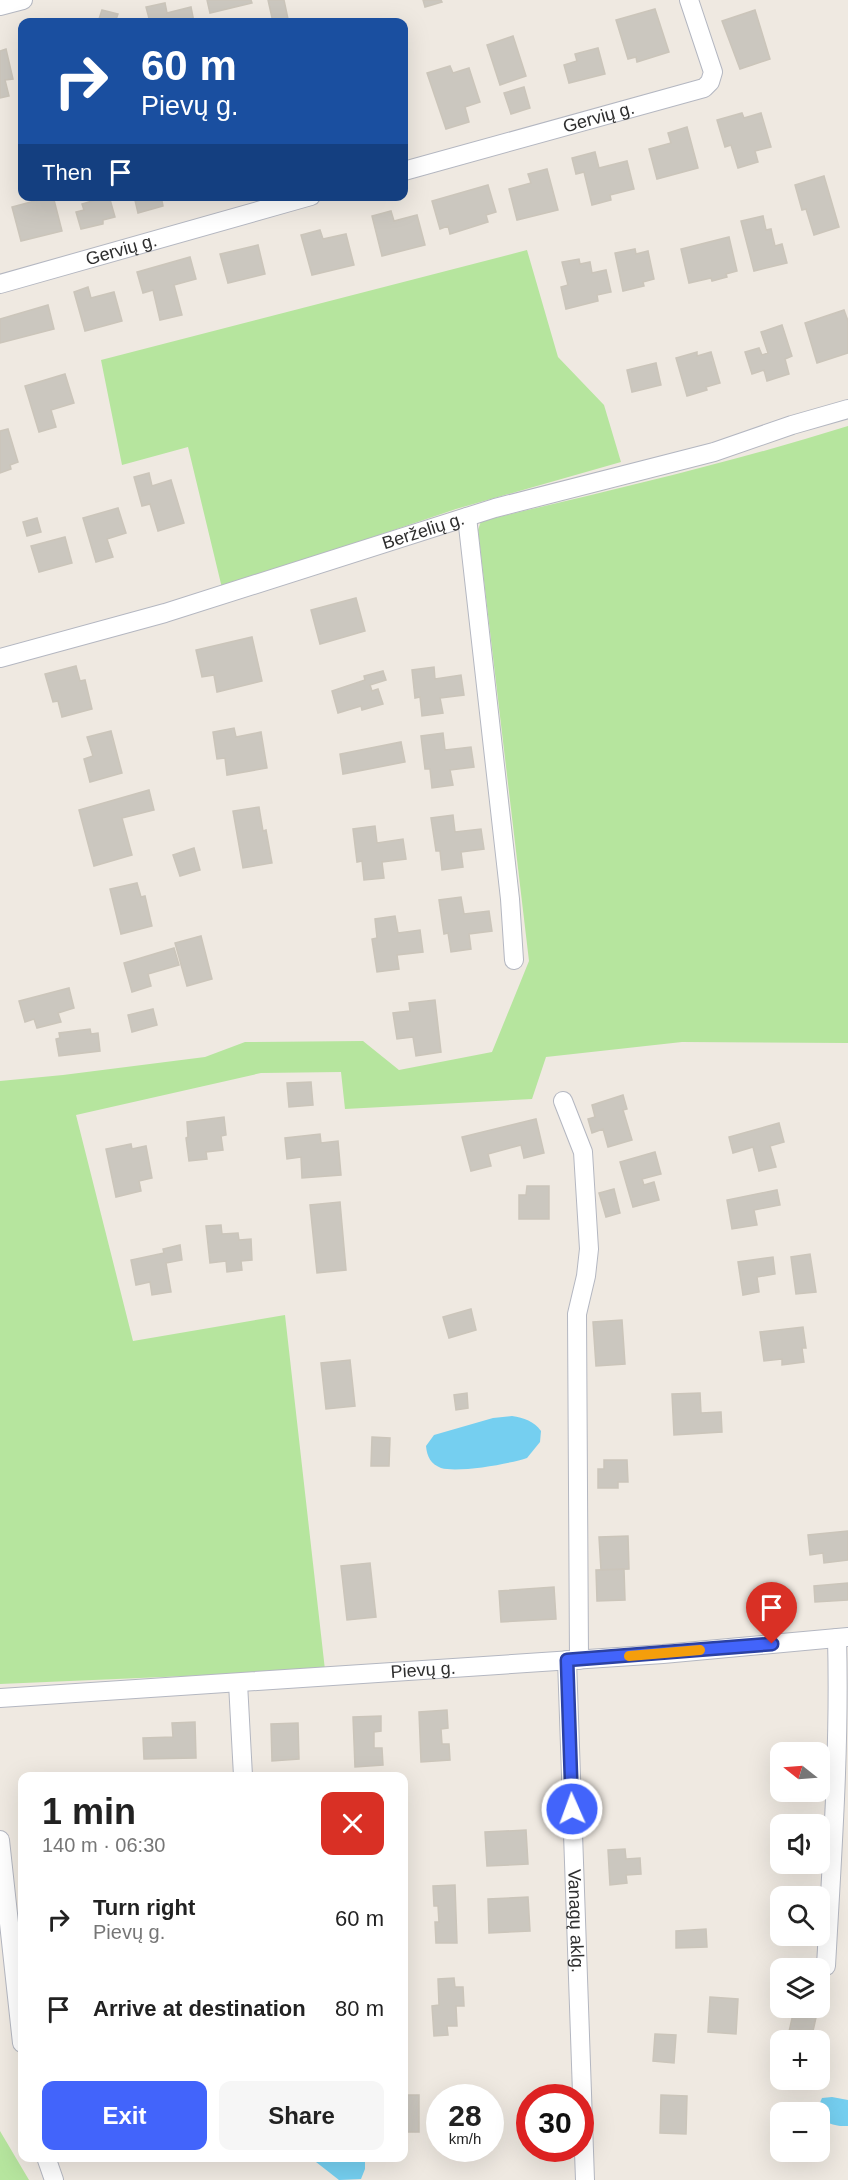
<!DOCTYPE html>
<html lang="en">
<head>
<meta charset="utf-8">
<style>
	body { margin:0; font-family:Arial,sans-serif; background:#f6f6f6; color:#222; height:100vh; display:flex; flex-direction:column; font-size:22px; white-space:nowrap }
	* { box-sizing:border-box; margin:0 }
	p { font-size:20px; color:#767676 }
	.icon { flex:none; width:33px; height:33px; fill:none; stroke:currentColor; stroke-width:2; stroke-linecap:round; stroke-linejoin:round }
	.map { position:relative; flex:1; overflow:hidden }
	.details { position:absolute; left:18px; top:1772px; width:390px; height:390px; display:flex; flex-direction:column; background:#fff; border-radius:12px; box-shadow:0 6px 24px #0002 }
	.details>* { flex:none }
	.banner { position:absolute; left:18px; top:18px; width:390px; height:183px; border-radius:12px; box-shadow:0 6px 24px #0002; background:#1a4fa0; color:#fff; overflow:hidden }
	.needle { width:39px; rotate:287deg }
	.controls { position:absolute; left:770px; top:1742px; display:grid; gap:12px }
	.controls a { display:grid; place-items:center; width:60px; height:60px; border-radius:12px; background:#fff; box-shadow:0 6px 24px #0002; font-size:30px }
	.speed { position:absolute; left:426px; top:2084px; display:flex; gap:12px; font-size:30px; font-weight:700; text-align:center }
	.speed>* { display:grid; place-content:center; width:78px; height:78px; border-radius:50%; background:#fff; box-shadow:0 6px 24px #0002; line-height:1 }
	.speed small { font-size:15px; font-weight:400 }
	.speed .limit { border:9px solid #d22; background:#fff; color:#111 }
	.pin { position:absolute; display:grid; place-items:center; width:51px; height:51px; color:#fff; margin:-62px -26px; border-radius:50% 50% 50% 0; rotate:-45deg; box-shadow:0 0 6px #0007 }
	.pin .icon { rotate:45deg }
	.me { position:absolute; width:66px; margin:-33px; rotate:358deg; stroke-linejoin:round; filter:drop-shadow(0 0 4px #0008) }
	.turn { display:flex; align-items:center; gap:21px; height:126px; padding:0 24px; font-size:27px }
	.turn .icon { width:78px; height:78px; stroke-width:2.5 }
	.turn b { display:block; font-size:42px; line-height:51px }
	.then { display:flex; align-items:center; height:57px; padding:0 24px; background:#0003; gap:12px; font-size:22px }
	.round { display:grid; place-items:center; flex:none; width:63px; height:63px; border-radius:12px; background:#f6f6f6 }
	.head { display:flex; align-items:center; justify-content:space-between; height:102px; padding:0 24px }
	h1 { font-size:36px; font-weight:700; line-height:45px }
	.action { display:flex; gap:12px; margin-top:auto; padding:12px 24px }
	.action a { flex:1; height:69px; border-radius:12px; background:#4264fb; color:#fff; font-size:24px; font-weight:700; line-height:69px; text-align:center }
	.action a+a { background:#f6f6f6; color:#222 }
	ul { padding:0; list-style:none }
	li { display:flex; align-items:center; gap:18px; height:90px; padding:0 24px }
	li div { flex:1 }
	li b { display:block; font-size:22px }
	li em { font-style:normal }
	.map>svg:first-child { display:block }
	.green { fill:#b6e59e }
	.water { fill:#75cff0 }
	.building { fill:#cbc7bf; stroke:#cbc5ba; stroke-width:1.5 }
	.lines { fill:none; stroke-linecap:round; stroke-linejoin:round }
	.street-casing { stroke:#b4b7c1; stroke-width:20 }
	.street { stroke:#fff; stroke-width:18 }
	.route-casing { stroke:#2b41a3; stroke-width:15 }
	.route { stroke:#4264fb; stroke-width:10 }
	.slow { stroke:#f59e0b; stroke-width:10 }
	.labels { text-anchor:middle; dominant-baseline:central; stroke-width:4.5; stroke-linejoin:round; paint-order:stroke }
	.street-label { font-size:18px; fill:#2e2e2e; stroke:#fff }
</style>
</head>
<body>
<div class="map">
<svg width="848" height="2180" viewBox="0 0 848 2180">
	<rect width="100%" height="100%" fill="#efe9e1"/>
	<path class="green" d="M527 250 558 357 604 405 621 462 456 509 222 588 188 447 122 465 101 360Z
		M848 426V1043L682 1042 546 1057 532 1099 345 1109 341 1072 261 1073 76 1115 133 1341 285 1315 325 1670 0 1684V1081L63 1075 205 1057 245 1042 363 1041 399 1070 492 1052 529 961 478 530 481 521C604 492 727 464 848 426Z
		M0 2131 29 2180H0Z"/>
	<path class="water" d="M512 1416C524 1418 534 1421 541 1431L540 1442 527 1458C509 1464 458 1473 441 1468 431 1464 427 1457 426 1446L434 1435 493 1418Z
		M832 2097 848 2100V2126C829 2127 812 2118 822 2098Z
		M315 2157H365V2169L361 2179 339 2180 316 2162Z"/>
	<path class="building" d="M207 0H251L252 3 210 13Z
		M268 0H284L288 19 273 22Z
		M423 0H441L442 2 425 7Z
		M165 3 167 13 191 7 194 22H150L146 7Z
		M655 9 669 52 637 62 636 57 628 59 616 20Z
		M102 10 118 14 115 22H98Z
		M755 10 770 59 740 69 722 21Z
		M513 36 526 76 500 85 487 45Z
		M598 48 605 74 569 83 564 65 577 61 575 54Z
		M6 49 13 79 5 80 9 96 0 98V51Z
		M450 66 453 73 469 68 480 102 465 107 469 122 446 129 427 73Z
		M524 87 530 108 511 114 504 93Z
		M742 113 744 118 761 113 771 147 755 151 758 162 738 168 731 145 725 147 717 120Z
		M687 127 698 168 657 179 649 149 671 143 668 133Z
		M595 152 599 168 627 161 634 189 610 195 611 200 592 205 584 172 576 174 572 158Z
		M547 169 558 210 517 220 509 189 531 183 528 174Z
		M824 176 839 227 814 235 806 209 802 210 795 185Z
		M488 185 496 212 486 215 488 222 450 234 448 226 440 229 432 201Z
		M53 196 62 231 21 241 12 207Z
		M109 196 115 217 103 220V224L81 229 76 212 84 210 82 204Z
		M134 196H161L163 206 138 213Z
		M391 211 394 221 417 215 425 245 382 256 372 216Z
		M763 216 766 230 771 229 775 246 782 244 787 263 754 271 741 221Z
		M320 230 323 239 346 234 354 265 312 275 301 235Z
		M729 237 737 271 726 274 727 277 712 281 711 278 689 283 681 249Z
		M258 245 265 274 228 283 220 254Z
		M635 249 636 254 648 251 654 279 643 282 644 286 623 291 615 253Z
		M190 257 196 279 174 285 182 315 160 320 153 290 143 293 137 272Z
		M579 259 580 264 590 262 592 273 606 270 611 292 597 295 598 301 566 309 561 287 568 285 562 262Z
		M88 287 91 298 114 292 122 321 85 331 74 292Z
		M48 305 54 329 0 343V319Z
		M844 310 848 321V353L817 363 805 323Z
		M782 325 792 356 785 359 789 374 767 381 764 370 752 374 745 352 759 348 762 355 768 353 761 332Z
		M697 352V356L711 352 720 383 706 387 707 390 687 396 676 358Z
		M656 363 661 385 632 392 627 370Z
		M65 374 74 403 51 410 56 427 39 432 25 386Z
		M8 429 18 462 10 465 11 469 0 473V431Z
		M149 473 152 486 171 480 184 523 158 531 150 504 142 506 134 477Z
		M118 508 126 533 107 539 113 557 96 562 83 518Z
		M37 518 41 532 27 536 23 522Z
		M65 537 72 563 39 572 31 546Z
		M356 598 365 631 320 644 311 610Z
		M252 637 262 681 217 692 214 675 202 677 196 650Z
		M76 666 80 681 85 680 92 709 62 717 58 701 53 702 45 674Z
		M434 667 435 679 461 675 464 695 440 698 443 713 422 716 420 697 415 698 412 670Z
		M383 671 386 680 370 685 372 691 378 689 383 704 362 710 361 706 338 713 332 691 365 680 364 676Z
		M234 728 236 737 261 732 267 768 227 775 225 758 217 759 213 732Z
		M111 731 122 773 90 782 84 759 93 756 87 737Z
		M443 733 445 750 471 747 474 767 450 770 453 785 432 788 430 769H425L421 736Z
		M401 742 405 762 343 774 340 754Z
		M149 790 154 810 122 818 132 855 94 866 79 810Z
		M259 807 263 831 266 830 272 863 243 868 233 811Z
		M453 815 455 832 481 829 484 849 461 852 463 867 442 870 440 851H436L431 818Z
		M375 826 377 843 403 839 406 859 382 862 384 878 364 880 362 861 357 862 353 829Z
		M194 848 200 870 180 876 173 855Z
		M137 883 141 897 145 896 152 926 121 934 110 889Z
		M461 897 464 914 489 911 492 931 469 934 471 949 451 952 448 933 444 934 439 900Z
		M395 916 398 933 420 930 423 952 397 955 399 969 377 972 372 939 377 938 375 919Z
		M201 936 212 979 187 986 175 943Z
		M174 948 179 965 148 974 151 986 132 992 124 963Z
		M69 988 74 1008 58 1013 61 1022 37 1028 34 1019 25 1022 19 1001Z
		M435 1000 441 1052 416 1056 413 1037 397 1039 393 1013 410 1011 409 1003Z
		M153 1009 157 1025 132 1032 128 1015Z
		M90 1029 91 1034 98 1033 100 1051 59 1056 56 1039 60 1038 59 1033Z
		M311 1082 313 1105 289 1107 287 1083Z
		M623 1095 627 1109 623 1110 632 1140 608 1147 603 1129 592 1133 588 1119 595 1117 592 1105Z
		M224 1117 226 1135 221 1136 223 1150 206 1152 207 1159 189 1161 186 1138 188 1137 187 1122Z
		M536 1119 544 1153 524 1158 521 1145 488 1154 491 1166 471 1171 462 1137Z
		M779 1123 784 1142 770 1146 776 1167 759 1171 753 1147 733 1153 729 1137Z
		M320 1134 321 1143 338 1141 341 1175 302 1178 301 1157 287 1159 285 1138Z
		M131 1144 132 1149 146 1146 152 1178 139 1181 141 1191 116 1197 106 1149Z
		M655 1152 661 1174 642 1179 644 1185 654 1182 659 1200 633 1207 620 1162Z
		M527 1186H549V1219H519V1195H526Z
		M614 1189 620 1213 606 1217 599 1193Z
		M777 1190 780 1205 754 1210 757 1225 732 1229 727 1200Z
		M340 1202 346 1270 317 1273 310 1205Z
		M221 1225 222 1234 238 1233 239 1240 251 1239 252 1260 241 1261 242 1270 227 1272 226 1261 210 1263 206 1226Z
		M180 1245 182 1260 166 1263 171 1292 152 1295 150 1282 136 1285 131 1260 164 1253 163 1249Z
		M810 1254 816 1292 796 1294 791 1257Z
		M773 1257 775 1274 757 1277 759 1292 743 1295 738 1262Z
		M471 1309 476 1330 449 1338 443 1317Z
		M622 1320 625 1364 596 1366 593 1322Z
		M803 1327 806 1348H802L804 1362 782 1365V1359L764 1361 760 1332Z
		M350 1360 355 1406 326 1409 321 1363Z
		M467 1393 468 1408 456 1410 454 1395Z
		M700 1393 701 1413 721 1412 722 1432 674 1435 672 1394Z
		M372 1437 390 1438 389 1466H371Z
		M604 1460H627L628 1482H618V1488H598V1469H604Z
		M848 1531V1560L824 1563 823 1553 810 1555 808 1535Z
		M628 1536 629 1569 601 1570 599 1537Z
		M370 1563 376 1617 347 1620 341 1566Z
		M624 1569 625 1600 597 1601 596 1570Z
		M848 1583V1600L815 1602 814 1586Z
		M554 1587 556 1619 501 1622 499 1591Z
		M447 1710 448 1728 441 1729 442 1744H449L450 1760 421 1762 419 1712Z
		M381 1716V1731L374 1732V1748H382L383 1765 355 1767 353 1717Z
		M195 1722 196 1758 144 1759 143 1738 173 1737 172 1723Z
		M298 1723 299 1759 272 1761 271 1724Z
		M526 1830 528 1864 487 1866 485 1832Z
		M625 1849 626 1859 640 1858 641 1874 626 1875 627 1883 610 1885 608 1850Z
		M455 1885 457 1943H436L435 1922H439L438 1906H434L433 1886Z
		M528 1897 530 1931 489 1933 488 1899Z
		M706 1929 707 1947 676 1948V1931Z
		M454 1978 455 1987H463L464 2006H456L457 2026H447L448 2035 434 2036 432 2006 439 2005 438 1979Z
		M710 1997 738 1999 736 2034 708 2032Z
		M794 2009 817 2013 811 2040H795L796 2034 789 2032Z
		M655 2034 676 2035 674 2063 653 2061Z
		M404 2095H419V2132H404Z
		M661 2095 687 2096 686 2134 660 2133Z"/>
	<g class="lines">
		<defs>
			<g id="street">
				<path d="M0 6 23 0"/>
				<path id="s1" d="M404 171 704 88 710 82 713 72 689 0"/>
				<path id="s2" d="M0 284 311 196"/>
				<path d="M467 517 510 899 514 960"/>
				<path id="s3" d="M0 658 165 613 495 508 714 452 792 425 848 409"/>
				<path d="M563 1101 583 1152 589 1249 586 1276 577 1314 579 1660"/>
				<path id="s4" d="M567 1660 585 2180"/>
				<path d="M238 1683 243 1776"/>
				<path id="s5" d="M0 1698 663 1654 848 1637"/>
				<path d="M0 1840 22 2043"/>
				<path d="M826 1966C832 1857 840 1748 837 1638"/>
				<path d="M46 2157 54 2180"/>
			</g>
		</defs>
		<use href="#street" class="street-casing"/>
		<use href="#street" class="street"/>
	</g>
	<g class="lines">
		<defs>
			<path id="route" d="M572 1809 567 1660 772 1644"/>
		</defs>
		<use href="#route" class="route-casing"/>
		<use href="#route" class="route"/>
		<path class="slow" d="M629 1656 700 1650"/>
	</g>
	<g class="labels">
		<g class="street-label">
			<text stroke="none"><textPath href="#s1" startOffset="202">Gervių g.</textPath></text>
			<text stroke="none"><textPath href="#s2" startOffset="126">Gervių g.</textPath></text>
			<text stroke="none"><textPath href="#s3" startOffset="442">Berželių g.</textPath></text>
			<text stroke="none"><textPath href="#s5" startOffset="424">Pievų g.</textPath></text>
			<text stroke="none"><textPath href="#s4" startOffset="261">Vanagų aklg.</textPath></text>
		</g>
	</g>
</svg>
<div class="controls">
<a><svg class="needle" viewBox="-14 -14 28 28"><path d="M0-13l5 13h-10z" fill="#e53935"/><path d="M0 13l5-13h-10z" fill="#767676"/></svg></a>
<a><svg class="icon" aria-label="sound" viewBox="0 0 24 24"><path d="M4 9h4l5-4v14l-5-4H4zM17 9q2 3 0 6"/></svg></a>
<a><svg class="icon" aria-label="search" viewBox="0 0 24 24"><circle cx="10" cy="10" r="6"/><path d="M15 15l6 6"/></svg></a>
<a><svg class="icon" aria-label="layers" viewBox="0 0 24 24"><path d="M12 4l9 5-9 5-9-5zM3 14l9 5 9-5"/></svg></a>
<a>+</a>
<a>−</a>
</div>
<div class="speed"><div>28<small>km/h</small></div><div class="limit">30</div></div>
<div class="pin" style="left:772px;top:1644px;background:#d93025"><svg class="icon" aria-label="arrive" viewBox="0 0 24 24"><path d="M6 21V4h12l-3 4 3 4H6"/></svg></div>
<svg class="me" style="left:572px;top:1809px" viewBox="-20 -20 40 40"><circle r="17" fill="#4264fb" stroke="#fff" stroke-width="3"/><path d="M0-11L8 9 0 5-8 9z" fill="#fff"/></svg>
<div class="banner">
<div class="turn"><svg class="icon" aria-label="right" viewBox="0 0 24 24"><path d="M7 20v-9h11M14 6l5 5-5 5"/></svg><div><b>60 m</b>Pievų g.</div></div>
<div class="then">Then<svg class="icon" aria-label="arrive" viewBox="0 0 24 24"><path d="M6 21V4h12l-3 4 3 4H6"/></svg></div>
</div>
<section class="details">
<div class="head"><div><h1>1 min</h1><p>140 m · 06:30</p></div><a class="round" style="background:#d93025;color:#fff"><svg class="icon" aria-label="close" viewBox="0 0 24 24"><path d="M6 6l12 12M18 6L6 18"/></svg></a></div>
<ul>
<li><svg class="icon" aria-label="right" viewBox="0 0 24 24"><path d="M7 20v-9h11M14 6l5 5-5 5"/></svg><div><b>Turn right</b><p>Pievų g.</p></div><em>60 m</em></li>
<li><svg class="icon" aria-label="arrive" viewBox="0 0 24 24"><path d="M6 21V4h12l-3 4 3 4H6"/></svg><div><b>Arrive at destination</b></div><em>80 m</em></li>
</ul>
<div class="action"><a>Exit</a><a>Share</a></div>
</section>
</div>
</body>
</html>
